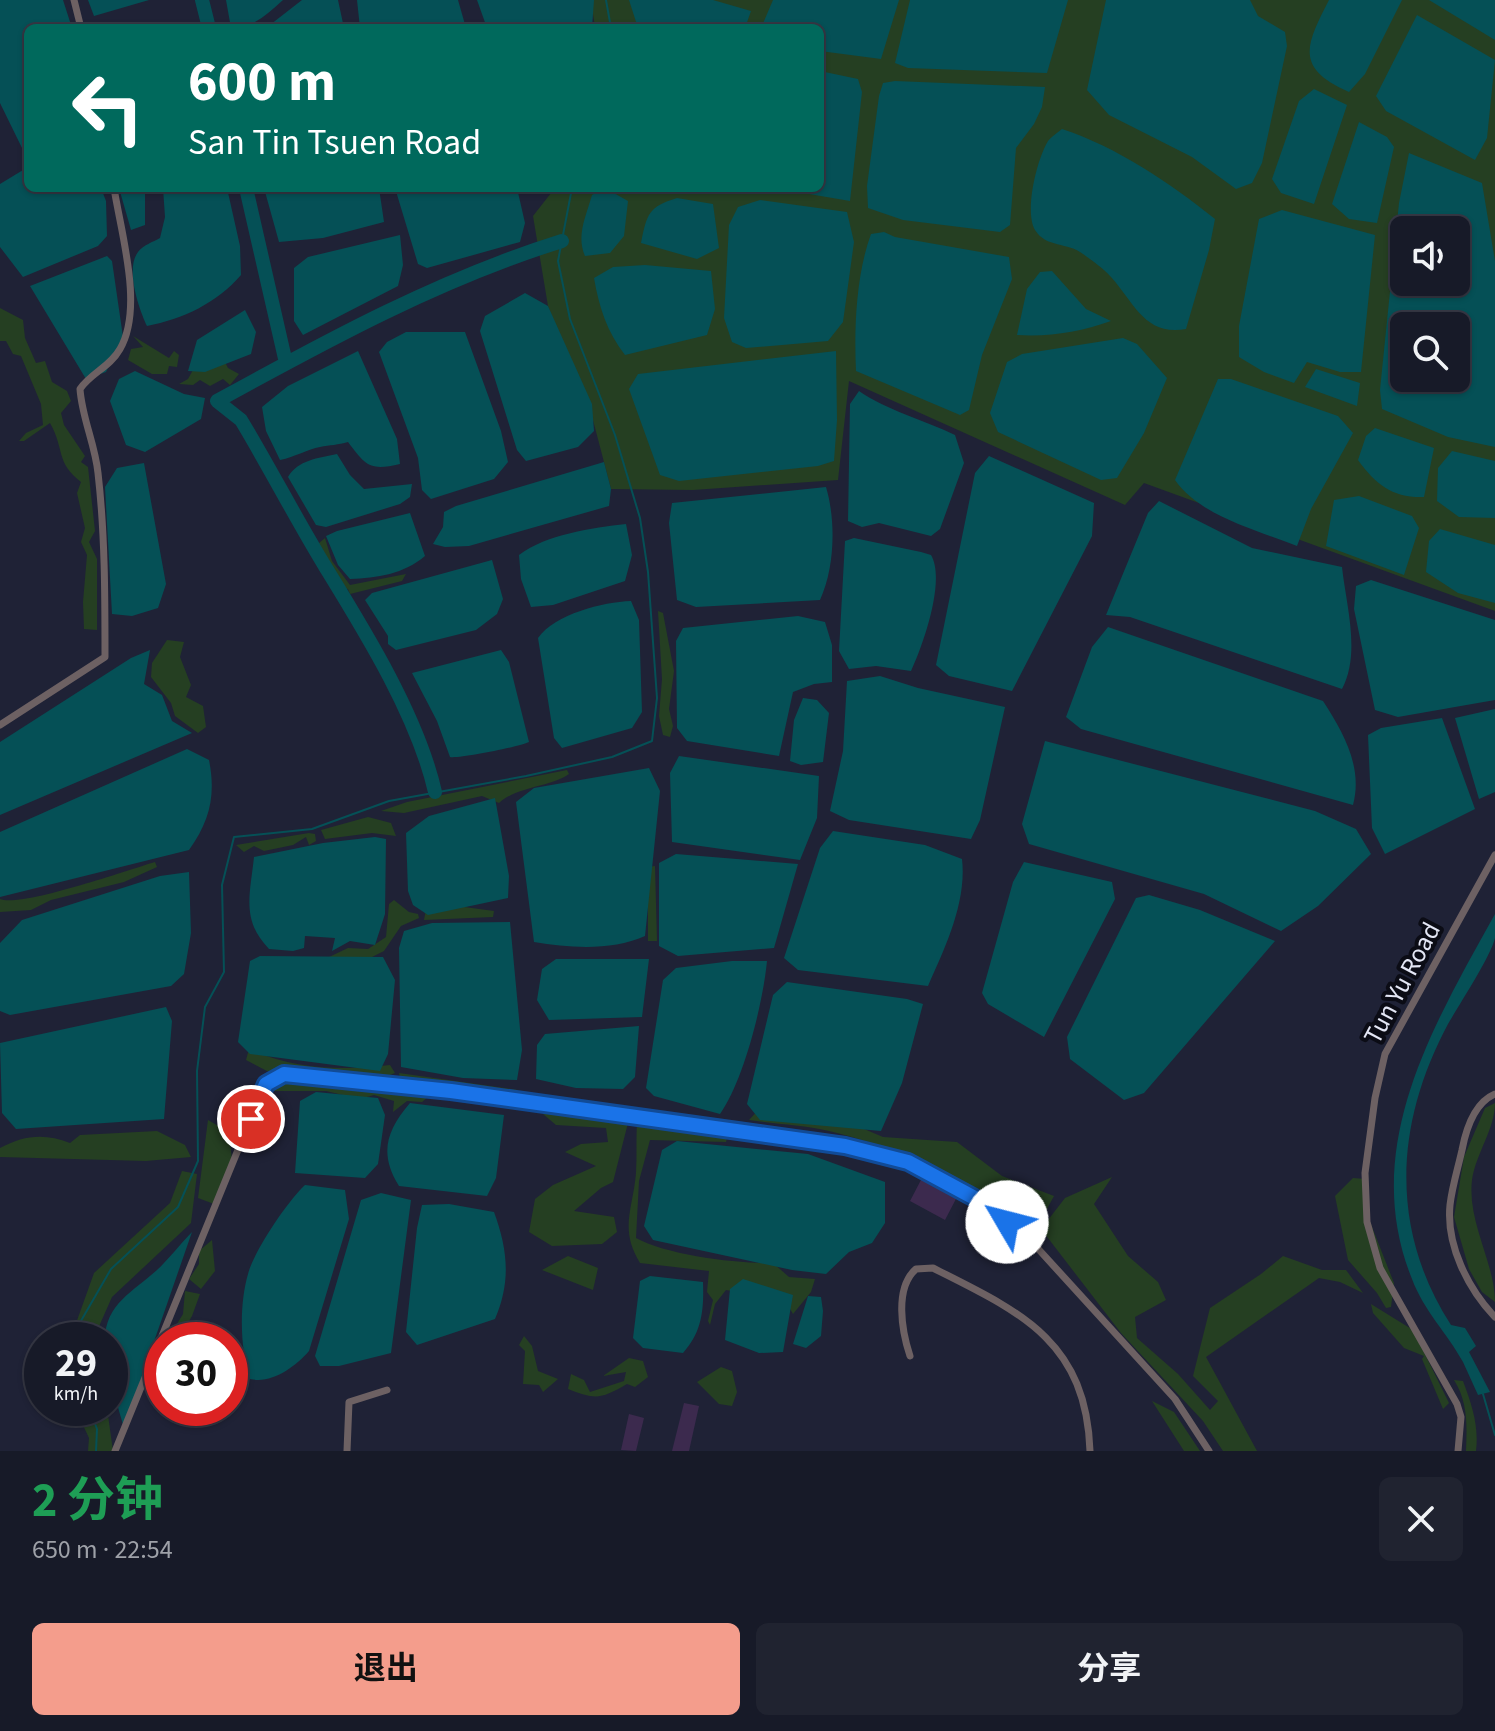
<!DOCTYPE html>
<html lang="zh">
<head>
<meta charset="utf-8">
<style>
	body { margin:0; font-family:"Source Sans 3","Noto Sans SC",sans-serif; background:#202330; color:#f1f3f6; height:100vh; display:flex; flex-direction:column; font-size:30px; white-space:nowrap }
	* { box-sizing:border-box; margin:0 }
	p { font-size:26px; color:#9ea1a8 }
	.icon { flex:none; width:44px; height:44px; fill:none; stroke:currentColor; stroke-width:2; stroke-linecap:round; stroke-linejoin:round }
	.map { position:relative; height:1451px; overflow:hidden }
	.side { display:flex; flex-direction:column; background:#171a28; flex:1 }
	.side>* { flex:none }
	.guide { position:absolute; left:24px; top:24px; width:800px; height:168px; border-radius:12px; box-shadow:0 2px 6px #0004,0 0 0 2px #363845; background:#00695c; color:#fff; overflow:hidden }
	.fabs { position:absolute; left:1390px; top:216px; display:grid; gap:16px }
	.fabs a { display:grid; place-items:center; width:80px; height:80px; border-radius:12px; background:#171a28; box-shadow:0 2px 6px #0004,0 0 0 2px #363845; font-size:40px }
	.speed { position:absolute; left:24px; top:1322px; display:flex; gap:16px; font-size:40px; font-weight:700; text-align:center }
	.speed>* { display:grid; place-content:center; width:104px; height:104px; border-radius:50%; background:#171a28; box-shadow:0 2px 6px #0004,0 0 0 2px #363845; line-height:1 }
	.speed small { font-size:20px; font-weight:400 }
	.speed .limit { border:12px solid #d22; background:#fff; color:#111 }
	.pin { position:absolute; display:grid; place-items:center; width:68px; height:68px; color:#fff; margin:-34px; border:4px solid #fff; border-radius:50%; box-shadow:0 2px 8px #0007 }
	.me { position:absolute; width:88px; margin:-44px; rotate:307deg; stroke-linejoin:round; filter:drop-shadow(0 0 6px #0008) }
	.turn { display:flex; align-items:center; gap:28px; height:168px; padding:0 32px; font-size:36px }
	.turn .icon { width:104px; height:104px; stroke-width:2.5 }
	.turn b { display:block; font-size:56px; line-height:68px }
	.round { display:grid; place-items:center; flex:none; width:84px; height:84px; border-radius:12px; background:#202330 }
	.headline { display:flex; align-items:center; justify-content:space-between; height:136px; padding:0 32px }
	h1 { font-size:48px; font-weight:700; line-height:60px; color:#1e9e55 }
	.primary-button { display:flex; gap:16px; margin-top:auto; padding:16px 32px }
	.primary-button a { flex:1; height:92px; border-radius:12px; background:#f49d8c; color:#111; font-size:32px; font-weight:700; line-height:92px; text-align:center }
	.primary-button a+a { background:#202330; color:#f1f3f6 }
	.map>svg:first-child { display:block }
	.green { fill:#253f22; fill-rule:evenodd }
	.water { fill:#055056; fill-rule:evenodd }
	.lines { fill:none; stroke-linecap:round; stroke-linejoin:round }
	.stream { stroke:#055056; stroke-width:2 }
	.river { stroke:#055056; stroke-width:14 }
	.building { fill:#3c2a4e }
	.minor { stroke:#6d6163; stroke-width:7 }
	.route-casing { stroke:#114b97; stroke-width:20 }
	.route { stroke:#1a73e8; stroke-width:14 }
	.labels { text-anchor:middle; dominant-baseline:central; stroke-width:8; stroke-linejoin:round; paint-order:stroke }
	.street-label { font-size:26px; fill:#e4e7f5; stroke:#0b0c15 }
</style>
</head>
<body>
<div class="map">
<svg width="1495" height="1451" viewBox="0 0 1495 1451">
	<rect width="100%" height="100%" fill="#1f2236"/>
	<path class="green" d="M591 0H1495V611L1144 483 1125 505 849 381 838 480 693 490 611 489 593 420 548 306 533 216 555 188H820V28H595ZM1404 230H1456V282H1404ZM1404 326H1456V378H1404Z
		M0 308 23 320 25 338 36 363 45 361 52 382 67 391 71 401 61 413 64 425 85 456 81 462 88 467 95 531 89 542 97 559V630L84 629 83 602 87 555 81 542 85 528 77 493 81 482C55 462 65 449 50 423L24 441H19L26 433 43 425 41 404 21 356 13 354 6 341H0Z
		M133 336 169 358 174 351 179 355 177 367 169 366 167 374H152L128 360 131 349 143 347Z
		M200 357 223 358 228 368 239 374 230 385 223 379 210 386 200 380 193 385 179 384 188 379Z
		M325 538 332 561 350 585 406 574 402 581 350 594 348 589 343 588C335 569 320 567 312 549Z
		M658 611 663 613 674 671 669 709 673 726 670 737 663 735 659 716 662 679Z
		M167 640 184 642 180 657 191 685 186 697 203 706 206 727 198 733 175 716 171 703 151 677 152 663Z
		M567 770 569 774C551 787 518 786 499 803L482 796 404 813 381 811 407 802Z
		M368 817 391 823 396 836 372 833 325 839 321 830Z
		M309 833 315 834 316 841 309 845 306 837 293 845 264 851 254 846 244 852 236 845Z
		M155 862 157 867 124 882 51 900 31 910 0 912V899C20 908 128 870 155 862Z
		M655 866 657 941H648V867Z
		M394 900 409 912 418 914 419 918 401 926 384 951 360 963 327 958 348 948 368 949 386 937 389 904Z
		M457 906 494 911 493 917 424 920 426 909Z
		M249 1049C294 1069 341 1071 390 1065L395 1073 375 1081 267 1071 246 1060Z
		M399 1073 518 1090V1098L401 1083Z
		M286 1079C334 1084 380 1093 428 1093V1097L422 1102 407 1101 393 1112 394 1101 374 1095 360 1099 326 1091H273V1086Z
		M1495 1103C1495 1129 1476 1153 1472 1180 1467 1222 1495 1263 1495 1302L1482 1292 1469 1269 1454 1217 1464 1157 1485 1108Z
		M762 1106 831 1115 883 1137 957 1142 1002 1176 1054 1196 1035 1231C972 1185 905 1149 829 1131 803 1125 775 1124 749 1120Z
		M549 1109 629 1119 613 1182 601 1188 574 1211 614 1217 617 1232 602 1244 552 1246 529 1232 535 1199 553 1185 596 1166 565 1152 581 1144 608 1142 606 1128 556 1125 543 1114Z
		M208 1120 234 1135 230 1142 232 1160 214 1204 198 1198Z
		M637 1123 727 1138 726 1142 650 1140 639 1181 636 1238C666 1255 739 1264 773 1263L789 1277 815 1279 811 1292 793 1314 785 1300 726 1290 715 1304 710 1325 708 1321 713 1300 707 1292 709 1271 640 1263C619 1229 633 1209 636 1173 637 1156 636 1139 637 1123Z
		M157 1131 185 1145 191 1157 146 1161 0 1157V1148C24 1135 45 1133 70 1143L80 1135Z
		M182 1171 197 1174 191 1223 112 1297 93 1340H70L94 1273 170 1203Z
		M1112 1177 1094 1204 1128 1256 1158 1282 1166 1300 1135 1317 1137 1338 1178 1374 1210 1410 1218 1401 1193 1376 1210 1308 1261 1274 1283 1256 1322 1270H1346L1363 1293 1340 1282 1319 1278 1206 1357 1257 1451H1223L1203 1421 1121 1333 1041 1229 1065 1198Z
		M1353 1178 1365 1179 1369 1193 1363 1204 1394 1283 1391 1307 1386 1308 1377 1293 1348 1260 1335 1196Z
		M212 1240 215 1271 201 1289 189 1279 199 1264V1251Z
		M568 1256 598 1268 593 1290 542 1270Z
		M185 1291 200 1294 192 1316 178 1340H167L183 1314Z
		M1371 1304 1413 1330 1449 1403 1443 1409 1422 1359 1424 1356 1404 1348 1373 1313Z
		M524 1336 532 1346 538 1371 558 1379 543 1392 539 1385 523 1384 525 1351 519 1345Z
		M629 1358 643 1361 648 1377 635 1387 627 1384C601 1399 596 1400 568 1389L571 1374 584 1380 590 1392 624 1381 626 1372 603 1376Z
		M721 1367 732 1371 737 1392 732 1406 719 1404 697 1382Z
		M1454 1380 1463 1381C1472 1405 1479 1426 1476 1451H1466C1467 1425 1468 1402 1454 1380Z
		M1152 1401 1174 1412 1200 1451H1184Z
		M75 1408H107L113 1451H88L89 1438Z"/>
	<path class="water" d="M0 0H63L72 28H28V146L22 148 0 103Z
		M88 0H149L94 16Z
		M226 0H283C267 14 254 28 231 28Z
		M302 0H338L344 28H266Z
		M357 0H458L466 28H360Z
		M477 0H594L592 28H487Z
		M629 0H713L751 11 745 28H638Z
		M773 0H899L881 59 820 51V28H761Z
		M910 0H1068L1047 73 908 68 895 63Z
		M1106 0H1250L1258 16 1285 32 1287 46 1262 163 1252 183 1236 189 1192 157 1109 115 1087 90Z
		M1329 0H1402L1365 74 1349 92C1294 68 1306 45 1329 0Z
		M1429 0H1495V40Z
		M1417 15 1495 60 1487 138 1475 160 1386 111 1376 96Z
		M820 71 858 79 862 92 850 201 774 188H820Z
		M895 81 1045 87 1042 107 1034 124 1016 148 1010 225 1000 232 903 220 868 208 867 186 879 96 883 83Z
		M1314 89 1347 105 1314 204 1281 193 1272 179 1299 101Z
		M1359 122 1387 137 1394 147 1377 223 1349 219 1332 204Z
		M1062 129C1117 147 1170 183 1215 219L1209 250 1186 329C1145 336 1135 304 1111 277 1104 269 1093 261 1083 254 1068 242 1046 248 1035 230 1024 211 1037 159 1048 141 1051 137 1057 133 1062 129Z
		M1409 153 1482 183 1495 261V447L1448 437 1382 409 1380 390 1399 203ZM1456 230V282H1404V230ZM1404 326H1456V378H1404Z
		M28 167V188H101L106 201 107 236 98 246 23 277 0 247V184Z
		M119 188H145V225L131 230Z
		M163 188H227L240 246 241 275C217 303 183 319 147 326 139 309 125 269 138 252 143 245 153 242 160 238L165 217Z
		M264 188H379L384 222 323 238 279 242Z
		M395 188H517L525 223 520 242 427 268 418 264Z
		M605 188 628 201 624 236 610 253 585 256C576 236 586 216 592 195Z
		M677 198 713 204 719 248 697 259 641 243C647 214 648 207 677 198Z
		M760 200 847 212 854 242 843 322 828 341 746 348 732 342 724 318 729 225 738 207Z
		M1282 210 1375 235 1361 372H1340L1307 362 1294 383 1264 372 1239 357V326L1259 219Z
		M884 232 895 237 1009 257 1012 279 982 355 969 410 960 415 856 371C854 328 856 275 871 234Z
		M400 235 403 265 398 286 303 335 294 321V268L308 257Z
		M107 256 112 261 123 337 106 372 86 379 30 286Z
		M645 265 711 271 715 309 707 335 625 355C607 332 599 307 594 278L613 267Z
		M1052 271 1086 309 1111 321C1080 332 1050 337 1017 335L1027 289 1040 272Z
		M525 293 548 306 592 404 594 431 578 447 526 461 517 450 480 331 485 316Z
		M245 310 256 332 251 354 205 372 188 371 197 340Z
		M406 332H465L501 431 508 462 494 479 431 499 422 490 418 458 379 352 387 342Z
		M1123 338 1137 344 1167 378 1144 433 1117 478 1101 480 998 432 990 413 1007 362 1022 354Z
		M358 351 397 439 400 464C370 471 366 466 348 442 338 445 330 445 320 447 308 449 295 457 280 460L266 431 262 407 288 386Z
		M836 351 837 420 834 461 818 466 679 481 660 475 629 389 638 374Z
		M1316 369 1360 383 1357 406 1305 387Z
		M135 371 184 394 205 398 201 419 145 452 126 445 110 401 119 379Z
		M1218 379H1231L1338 416 1353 433 1311 509 1297 546C1257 530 1200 516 1175 480Z
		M859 391C886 410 924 420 955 435L964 463 940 529 931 536 879 523 862 527 848 521 850 404Z
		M1375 428 1434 448 1424 497C1393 498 1376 485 1358 460L1366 436Z
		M1452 451 1495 461V518L1459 517 1437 501 1438 468Z
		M337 454 350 475 364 489 412 484 410 497 400 504 326 527 316 525 288 477C298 460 318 458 337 454Z
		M989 456 1094 503 1092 536 1012 691 949 676 936 665 975 473Z
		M604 462 611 489 609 506 469 546 445 547 433 544 443 527 444 512 456 506Z
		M144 463 166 584 158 608 132 616 112 614 105 487 117 468Z
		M826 487C836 520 835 568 820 600L696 607 677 600 669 523 672 503Z
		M1359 496 1412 516 1419 528 1404 575 1326 546 1334 500Z
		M1159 501 1252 548 1342 567C1346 605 1361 653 1342 689L1130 617 1106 615 1148 513Z
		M410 513 425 556C404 574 377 578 350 579L338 565 326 536 337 531Z
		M626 524 632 555 625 581 553 605 531 607 521 579 519 555C547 534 592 528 626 524Z
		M1440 529 1495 545V603L1458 593 1426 572 1429 541Z
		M854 538 921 552 931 555C946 580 923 645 911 671L876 666 849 669 839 651 845 541Z
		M492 560 503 599 497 614 476 630 396 650 388 644V636L365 600 372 593Z
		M1371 580 1495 620V700L1398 717 1375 710 1354 609 1356 586Z
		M631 601 639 620 642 712 632 728 562 748 554 738 538 638C555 614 603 602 631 601Z
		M798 616 825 622 832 645V682L814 684 793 692 779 756 687 741 677 728 676 641 683 628Z
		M1108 627 1323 701C1344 733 1363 768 1353 805L1081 729 1066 717 1092 647Z
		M150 650 144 684 162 695 172 721 192 733 0 815V742L131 658Z
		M501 650 509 662 529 742C519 747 458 759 450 757L437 721 412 673Z
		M880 676 918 688 1005 707 980 820 971 839 849 820 830 811 843 751 847 681Z
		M803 698 817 700 829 713 823 762 801 765 790 761 794 720Z
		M1495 709V792L1479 799 1455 718Z
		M1442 718 1475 809 1385 854 1372 828 1368 735 1381 728Z
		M1045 741 1315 811 1356 829 1371 854 1318 906 1281 931 1204 894 1029 844 1022 824Z
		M187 749 209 760C216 795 210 821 189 850L0 897V832Z
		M679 756 819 776 817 818 800 860 672 842 670 773Z
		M649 768 660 791 645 936C612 951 570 948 534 942L516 802 534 788Z
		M495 798 509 876 508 898 428 915 413 905 408 891 406 833 429 816Z
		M833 831 925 845 962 859C967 902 945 948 928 986L798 970 784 958 820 848Z
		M375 837 386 839 385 914 375 945 350 941 332 951 335 938 305 936 304 948 293 951 269 949C241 920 250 895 254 857L323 843Z
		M676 854 798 864 774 948 678 956 659 946V863Z
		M1024 862 1112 882 1115 899 1044 1037 988 1004 982 993 1013 882Z
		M189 872 191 933 184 974 171 986 10 1015 0 1011V943L22 920 160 876Z
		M1149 895 1200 910 1275 941 1144 1093 1124 1100 1070 1059 1067 1037 1136 898Z
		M1495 914C1495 921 1495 931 1495 938 1491 956 1459 1005 1448 1024 1395 1123 1389 1229 1451 1325L1465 1328 1476 1346 1469 1352 1490 1392 1478 1395C1473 1384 1468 1373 1463 1362 1447 1333 1424 1311 1412 1279 1359 1148 1433 1026 1495 914Z
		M510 922 522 1050 517 1080 463 1078 401 1067 399 948 404 931 432 923Z
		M260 956 383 957 395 980 388 1054 380 1071 250 1054 238 1042 250 961Z
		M556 959H649L642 1017 549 1020 537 1000 542 969Z
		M732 961H767C763 1003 744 1080 720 1114L654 1096 646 1088 663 980 676 968Z
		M787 982 907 999 923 1004 902 1083 881 1131 760 1120 747 1104 773 995Z
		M166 1007 172 1021 164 1119 16 1129 2 1113 0 1043Z
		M639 1026 635 1077 623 1089 576 1088 536 1079 537 1045 545 1034Z
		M316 1092 378 1098 385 1115 378 1164 365 1178 295 1173 300 1101Z
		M410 1103 504 1115 496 1178 487 1196 399 1186C379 1154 386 1131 410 1103Z
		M677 1141 808 1154 885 1182V1223L872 1243 849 1252 826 1274 792 1270 653 1240 644 1226 662 1150Z
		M305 1185 345 1190 349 1219 309 1351C295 1367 272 1384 250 1379 240 1349 239 1305 248 1274 254 1251 287 1202 305 1185Z
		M381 1193 411 1200 391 1353 339 1366H320L315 1356 361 1200Z
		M449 1204 494 1212C508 1250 511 1282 495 1319L417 1345 406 1332 417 1228 422 1205Z
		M192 1232 124 1428 110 1380V1340H105C105 1304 134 1291 157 1270 169 1259 180 1244 192 1232Z
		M650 1276 703 1282C704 1310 702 1332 683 1353L643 1348 633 1338 640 1281Z
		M743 1279 793 1295 783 1352 759 1353 725 1340 730 1289Z
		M808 1296 821 1297 823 1311 821 1336 806 1348 793 1344Z"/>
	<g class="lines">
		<path class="stream" d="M606 0 611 28
			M76 1340 78 1326 111 1269 178 1207 198 1161 197 1071 205 1007 224 972 222 885 234 837 312 829 389 801 526 776 612 757 652 741 657 698 648 572 640 518 615 435 570 319 558 261 572 188
			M1483 1394 1495 1435
			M89 1408 97 1429 96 1451"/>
		<path class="river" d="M202 0 209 28
			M246 188 286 363
			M435 792C418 717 366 633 326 568 296 519 270 468 241 420L217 401C328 340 440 279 562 241"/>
	</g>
	<path class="building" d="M922 1178 957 1197 945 1220 910 1201Z
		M684 1403 699 1406 689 1451H672Z
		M629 1414 644 1418 636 1451 621 1450Z"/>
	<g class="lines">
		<path class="minor" d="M74 0 81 28
			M0 725 105 657C105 596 105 534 98 473 95 444 82 418 80 389 91 373 110 367 120 349 144 308 121 233 114 188
			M1495 1094C1474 1103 1466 1129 1462 1150 1458 1168 1452 1187 1450 1205 1446 1245 1468 1289 1495 1317
			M910 1356C902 1332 894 1288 916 1269L933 1268C1021 1312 1086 1341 1090 1451
			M115 1451 262 1091 269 1081 284 1074 451 1091 693 1125 845 1146 908 1162 982 1202 1031 1241 1175 1399 1209 1451
			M347 1451 349 1402 387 1390
			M1458 1451 1461 1417 1457 1404 1380 1268 1367 1222 1365 1173 1375 1098 1385 1054 1495 855"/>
	</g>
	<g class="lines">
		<defs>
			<path id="route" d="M251 1119 266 1084 284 1074 451 1091 845 1146 908 1162 982 1202 1007 1222"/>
		</defs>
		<use href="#route" class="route-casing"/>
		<use href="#route" class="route"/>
	</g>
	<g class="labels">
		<g class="street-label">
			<text transform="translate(1402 983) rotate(-62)">Tun Yu Road</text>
		</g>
	</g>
</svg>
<div class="fabs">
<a><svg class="icon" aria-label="sound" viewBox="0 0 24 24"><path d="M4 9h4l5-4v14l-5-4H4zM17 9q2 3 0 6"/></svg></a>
<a><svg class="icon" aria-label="search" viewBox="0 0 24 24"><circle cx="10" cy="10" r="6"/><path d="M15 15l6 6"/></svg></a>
</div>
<div class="speed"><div>29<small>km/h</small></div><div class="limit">30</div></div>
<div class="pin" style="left:251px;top:1119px;background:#d93025"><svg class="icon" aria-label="arrive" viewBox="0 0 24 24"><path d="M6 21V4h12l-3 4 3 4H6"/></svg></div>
<svg class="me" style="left:1007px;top:1222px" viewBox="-20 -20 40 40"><circle r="19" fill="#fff"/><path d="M0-13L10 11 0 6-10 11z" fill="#1a73e8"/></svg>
<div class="guide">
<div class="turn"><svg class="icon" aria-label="left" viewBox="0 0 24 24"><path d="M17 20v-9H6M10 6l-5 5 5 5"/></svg><div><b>600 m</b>San Tin Tsuen Road</div></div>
</div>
</div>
<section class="side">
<div class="headline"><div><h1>2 分钟</h1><p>650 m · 22:54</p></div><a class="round"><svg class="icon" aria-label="close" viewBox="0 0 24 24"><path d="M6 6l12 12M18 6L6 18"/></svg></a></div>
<div class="primary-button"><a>退出</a><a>分享</a></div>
</section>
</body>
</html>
